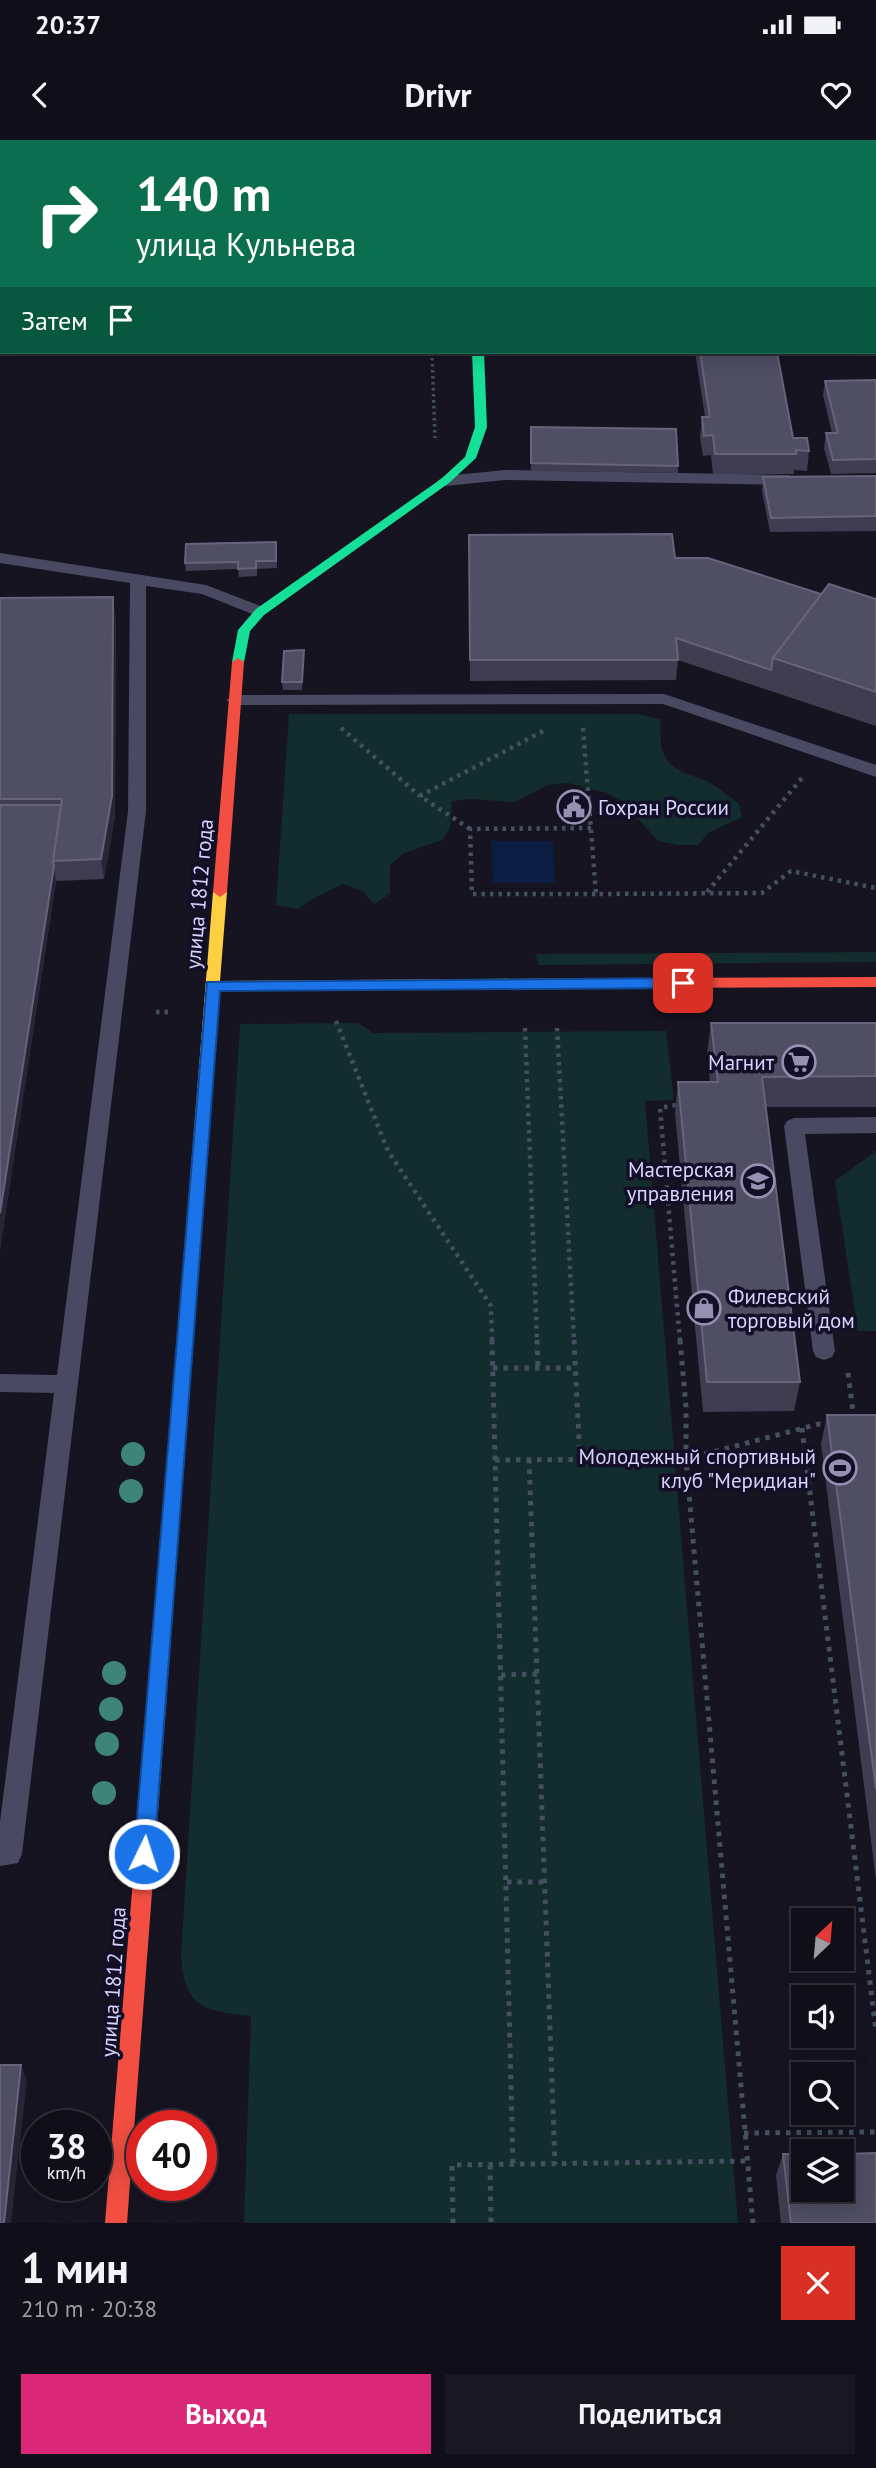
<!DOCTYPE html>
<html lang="ru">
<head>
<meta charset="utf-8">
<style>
	body { margin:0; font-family:"PT Sans",sans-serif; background:#191822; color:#f1f3f6; height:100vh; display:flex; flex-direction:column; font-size:26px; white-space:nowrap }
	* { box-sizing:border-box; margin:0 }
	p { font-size:23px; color:#9c9ca2 }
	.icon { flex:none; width:38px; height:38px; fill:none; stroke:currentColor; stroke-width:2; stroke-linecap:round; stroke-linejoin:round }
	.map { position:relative; height:2083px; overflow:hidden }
	.side { display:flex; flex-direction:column; background:#100f19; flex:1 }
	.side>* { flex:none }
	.hud { position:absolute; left:0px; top:0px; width:877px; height:214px; box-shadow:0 4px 18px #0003,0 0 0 2px #302f38; background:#0b6e4f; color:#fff; overflow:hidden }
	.needle { width:46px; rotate:26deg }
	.tools { position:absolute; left:791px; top:1768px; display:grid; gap:14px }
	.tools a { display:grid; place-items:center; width:63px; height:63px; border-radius:0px; background:#100f19; box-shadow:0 4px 18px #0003,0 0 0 2px #302f38; font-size:35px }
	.speed { position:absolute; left:21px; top:1970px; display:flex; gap:14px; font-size:35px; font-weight:700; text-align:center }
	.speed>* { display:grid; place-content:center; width:91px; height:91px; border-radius:50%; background:#100f19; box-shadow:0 4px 18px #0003,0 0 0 2px #302f38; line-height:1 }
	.speed small { font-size:18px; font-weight:400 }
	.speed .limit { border:10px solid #d22; background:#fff; color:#111 }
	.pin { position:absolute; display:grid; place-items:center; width:60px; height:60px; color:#fff; margin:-30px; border-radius:14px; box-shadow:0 4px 10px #0006 }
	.me { position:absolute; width:77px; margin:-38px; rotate:4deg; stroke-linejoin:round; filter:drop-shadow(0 0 5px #0008) }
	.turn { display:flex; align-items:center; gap:24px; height:147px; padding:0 21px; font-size:32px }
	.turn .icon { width:91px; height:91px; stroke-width:2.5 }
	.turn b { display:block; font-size:49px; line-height:60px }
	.then { display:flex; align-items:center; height:66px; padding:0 21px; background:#0003; gap:14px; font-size:26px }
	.round { display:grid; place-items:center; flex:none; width:74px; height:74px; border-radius:0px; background:#191822 }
	.head { display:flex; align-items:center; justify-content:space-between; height:119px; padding:0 21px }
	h1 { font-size:42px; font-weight:700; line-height:52px }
	.cta { display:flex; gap:14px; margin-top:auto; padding:14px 21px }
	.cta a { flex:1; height:80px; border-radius:0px; background:#db2777; color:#fff; font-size:28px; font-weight:700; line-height:80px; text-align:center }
	.cta a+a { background:#191822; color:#f1f3f6 }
	.status { display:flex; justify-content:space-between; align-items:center; height:49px; padding:0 35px; background:#100f19; direction:ltr }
	.status svg { height:19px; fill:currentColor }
	header { display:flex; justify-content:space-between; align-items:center; height:91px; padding:0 21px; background:#100f19; font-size:32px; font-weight:700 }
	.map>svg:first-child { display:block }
	.green { fill:#132c2d }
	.water { fill:#0b1e41 }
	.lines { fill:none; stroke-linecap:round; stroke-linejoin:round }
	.path-far2 { stroke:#44505f; stroke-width:3.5; stroke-dasharray:2.5 3.5; stroke-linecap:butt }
	.path-far1 { stroke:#44505f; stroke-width:4.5; stroke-dasharray:3.5 5; stroke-linecap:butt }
	.path { stroke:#44505f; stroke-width:5; stroke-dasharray:4.5 6; stroke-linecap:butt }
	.lane { fill:#4a4962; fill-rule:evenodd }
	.fast { fill:#16e098; fill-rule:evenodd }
	.slow { fill:#ffcf43; fill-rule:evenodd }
	.jam { fill:#f24e42; fill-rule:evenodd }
	.tree { fill:#3e8478 }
	.wall { fill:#403d50 }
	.shaded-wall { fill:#282635 }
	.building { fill:#504e63; stroke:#66637b; stroke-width:2 }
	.route { fill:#1a73e8; stroke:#114b97; stroke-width:2 }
	.labels { text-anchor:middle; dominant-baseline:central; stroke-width:7; stroke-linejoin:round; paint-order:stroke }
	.poi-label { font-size:21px; fill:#d9d4ff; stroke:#130f26; text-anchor:end }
	.street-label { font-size:21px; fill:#d9d4ff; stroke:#130f26 }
</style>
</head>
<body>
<div class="status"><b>20:37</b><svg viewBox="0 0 49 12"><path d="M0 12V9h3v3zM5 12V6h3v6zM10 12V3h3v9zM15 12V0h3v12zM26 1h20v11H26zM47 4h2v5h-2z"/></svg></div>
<header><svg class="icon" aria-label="back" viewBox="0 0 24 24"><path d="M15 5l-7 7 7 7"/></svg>Drivr<svg class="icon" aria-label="heart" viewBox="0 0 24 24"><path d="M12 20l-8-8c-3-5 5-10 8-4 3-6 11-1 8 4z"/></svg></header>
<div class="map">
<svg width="876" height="2083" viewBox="0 0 876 2083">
	<rect width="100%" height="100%" fill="#161421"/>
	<path class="green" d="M289 574H638L660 579C662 591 659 601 663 612 671 634 695 634 712 644 721 650 730 657 739 664L742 677 708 693 698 705H678L658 701 623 662 607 653 568 643 547 645 515 662 471 659 452 661 450 688 442 700 404 713 390 725V754L374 764 363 751 343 744 314 758 298 769 276 765Z
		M876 812V822L539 825 535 814Z
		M358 883 373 893 666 891 674 960 645 961 738 2083H244L251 1876C206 1871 184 1869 181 1816L240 884Z
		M876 1011V1191H858L835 1041Z"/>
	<path class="water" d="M491 701H553L555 743H493Z"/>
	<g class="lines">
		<path class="path-far2" d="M432 212 435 298"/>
		<path class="path-far1" d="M341 588 420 656
			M583 588 596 754 762 753 791 731 876 748
			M591 688 470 689 472 754H596
			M470 689 420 656 545 590
			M707 752 802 638
			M156 872H168
			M336 881 388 1011 491 1166 492 1201
			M525 888 537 1201
			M557 888 574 1201
			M680 1201 660 968 681 964"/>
		<path class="path" d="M492 1200 513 2025
			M537 1200 538 1228
			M574 1200 580 1319
			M680 1200 686 1267V1319L753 2083
			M493 1228H575
			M848 1233 854 1280
			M802 1288 876 1891
			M529 1319 555 2024
			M495 1320 686 1319 819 1284H829
			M501 1535 538 1534
			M507 1742H545
			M744 1993 876 1992
			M490 2025 491 2083
			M453 2083 452 2025 747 2021"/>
		<path class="lane" d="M505 330 789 335 797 340 789 345 505 340 445 346 437 341 445 336Z
			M0 413 206 445 266 468 268 472 260 477 202 454 146 446V671L22 1714 18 1723 0 1726V1682L54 1253 0 1252V1234L57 1235 128 671 130 443 0 423Z
			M664 554 876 625V637L663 564 235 565 226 560 235 555Z
			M876 977V993L805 994 835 1211 832 1217 824 1220 816 1217 813 1211 784 986 787 981 794 978Z"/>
		<path class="fast" d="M472 212H484L487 287 476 318 449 343 264 475 250 491 244 522 238 526 233 525 232 522 238 490 256 469 441 339 465 317 475 287Z
			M182 1234 188 1236 190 1241 153 1739 150 1746 143 1748 136 1746 133 1739 174 1241 176 1236Z"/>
		<path class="slow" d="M220 747 227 752 220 841 628 838 635 843 628 848 220 851 190 1241 188 1246 182 1248 176 1246 174 1241 213 752Z"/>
		<path class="jam" d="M473 0H484L472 2Z
			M650 0H663L664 2H651Z
			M875 113H876V119H875Z
			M238 518 244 522 227 752 220 757 213 752 232 522Z
			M876 837V847L628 848 621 843 628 838Z
			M143 1730 150 1732 153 1739 127 2083H105L133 1739 136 1732Z"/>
	</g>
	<g class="tree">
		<circle cx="133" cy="1314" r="12"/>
		<circle cx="131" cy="1351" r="12"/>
		<circle cx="114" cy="1533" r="12"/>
		<circle cx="111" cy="1569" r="12"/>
		<circle cx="107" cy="1604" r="12"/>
		<circle cx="104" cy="1653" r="12"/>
	</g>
	<path class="wall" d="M0 18H2V68H0Z
		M695 212H777L793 298 809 311 807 331 794 330V334H713L711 315 703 316 700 297 702 277H705Z
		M876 240V333L831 334 824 308 826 293H832L823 255 825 241Z
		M531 287 678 326V333L531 331Z
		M876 336V391L770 392 762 351 763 337Z
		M276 402 277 428 257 429V436L239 437 238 429 186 431 185 423Z
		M469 415 675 418 821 454 876 459V586L678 520 676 540 470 541Z
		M0 458 116 478 115 676 104 739 56 741 0 1109Z
		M304 510 302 550H283L282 542Z
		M711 883H876V967H766L800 1242 794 1271 703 1272 675 973 678 942H710L707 914Z
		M827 1275H876V1740L821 1304Z
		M783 2014 876 2083H781L776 2035Z"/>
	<path class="shaded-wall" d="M113 457 116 478 115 676 104 739 101 719Z
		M54 726 56 741 0 1109V1073Z
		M21 1925 27 1940 11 2083H4Z"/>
	<path class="building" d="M0 18H2V44H0Z
		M700 212H777L793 298H807L809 311 796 310V314H715L713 295 704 296 702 277H710Z
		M876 240V319L833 320 826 293H838L825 241Z
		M531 287 676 289 678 326 531 323Z
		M876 336V376L771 378 763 337Z
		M672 394 675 418H708L821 454 773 518 771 530 676 498 678 520H470L469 395Z
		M276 402V421H256V428L238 429V422L185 423 186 404Z
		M829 444 876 459V552L773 518Z
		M113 457 112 656 101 719 53 721 62 659H0V458Z
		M304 510 302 542H282L284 511Z
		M0 665H61L53 721 54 726 0 1073Z
		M711 883H876V936L762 937 800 1242H707L678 942H718Z
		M827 1275H876V1649Z
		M0 1925H21L4 2083H0Z
		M876 2013V2083H791L783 2014H803V2049H842V2014Z"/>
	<path class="route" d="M683 838 690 843 683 848 220 851 154 1714 151 1721 144 1724 137 1721 134 1714 207 842Z"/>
	<defs>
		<symbol id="civic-ring" viewBox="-11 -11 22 22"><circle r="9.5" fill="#130f26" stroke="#9591b1" stroke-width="1.5"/><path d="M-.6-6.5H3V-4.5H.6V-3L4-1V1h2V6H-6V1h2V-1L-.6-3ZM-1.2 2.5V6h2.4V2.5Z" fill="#9591b1"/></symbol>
		<symbol id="supermarket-ring" viewBox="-11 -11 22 22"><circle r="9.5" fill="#130f26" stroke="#9591b1" stroke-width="1.5"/><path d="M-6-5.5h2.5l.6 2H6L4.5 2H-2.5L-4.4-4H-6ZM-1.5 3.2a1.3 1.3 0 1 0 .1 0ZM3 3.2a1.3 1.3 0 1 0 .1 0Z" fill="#9591b1"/></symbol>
		<symbol id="school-ring" viewBox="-11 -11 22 22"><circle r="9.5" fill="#130f26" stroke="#9591b1" stroke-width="1.5"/><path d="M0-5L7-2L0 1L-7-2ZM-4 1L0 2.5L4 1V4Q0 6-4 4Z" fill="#9591b1"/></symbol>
		<symbol id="shop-ring" viewBox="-11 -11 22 22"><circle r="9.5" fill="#130f26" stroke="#9591b1" stroke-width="1.5"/><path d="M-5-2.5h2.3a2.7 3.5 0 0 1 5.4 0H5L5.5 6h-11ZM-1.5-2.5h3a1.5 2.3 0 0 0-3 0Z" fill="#9591b1"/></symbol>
		<symbol id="stadium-ring" viewBox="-11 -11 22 22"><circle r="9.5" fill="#130f26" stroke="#9591b1" stroke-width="1.5"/><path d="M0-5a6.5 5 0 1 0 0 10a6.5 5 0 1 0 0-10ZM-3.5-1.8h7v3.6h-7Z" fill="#9591b1"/></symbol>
	</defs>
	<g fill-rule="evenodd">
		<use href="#civic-ring" x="555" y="648" width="38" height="38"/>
		<use href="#supermarket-ring" x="780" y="903" width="38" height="38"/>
		<use href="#school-ring" x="739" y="1022" width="38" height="38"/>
		<use href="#shop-ring" x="685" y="1149" width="38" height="38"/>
		<use href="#stadium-ring" x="821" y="1309" width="38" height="38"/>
	</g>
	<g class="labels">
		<g class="poi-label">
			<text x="598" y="667" text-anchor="start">Гохран России</text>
			<text x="774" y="922">Магнит</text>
			<text x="734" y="1029">Мастерская<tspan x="734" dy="24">управления</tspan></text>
			<text x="728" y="1156" text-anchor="start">Филевский<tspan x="728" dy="24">торговый дом</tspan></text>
			<text x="816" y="1316">Молодежный спортивный<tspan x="816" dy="24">клуб "Меридиан"</tspan></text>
		</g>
		<g class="street-label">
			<text transform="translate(199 754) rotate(-85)">улица 1812 года</text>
			<text transform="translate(113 1842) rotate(-86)">улица 1812 года</text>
		</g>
	</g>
</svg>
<div class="tools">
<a><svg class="needle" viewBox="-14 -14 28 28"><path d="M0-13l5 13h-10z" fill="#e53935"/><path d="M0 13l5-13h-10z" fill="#9c9ca2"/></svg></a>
<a><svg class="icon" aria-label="sound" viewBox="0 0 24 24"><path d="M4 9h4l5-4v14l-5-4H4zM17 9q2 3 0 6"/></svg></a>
<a><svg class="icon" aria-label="search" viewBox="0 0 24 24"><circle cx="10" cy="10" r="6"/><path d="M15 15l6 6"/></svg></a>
<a><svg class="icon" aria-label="layers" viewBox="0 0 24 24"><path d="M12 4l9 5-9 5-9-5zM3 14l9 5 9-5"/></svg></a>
</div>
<div class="speed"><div>38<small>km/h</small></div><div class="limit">40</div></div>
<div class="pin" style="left:683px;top:843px;background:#d93025"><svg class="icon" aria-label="arrive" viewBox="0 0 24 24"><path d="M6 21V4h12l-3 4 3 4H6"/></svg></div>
<svg class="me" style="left:144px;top:1714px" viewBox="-20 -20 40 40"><circle r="17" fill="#1a73e8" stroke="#fff" stroke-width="3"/><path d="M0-11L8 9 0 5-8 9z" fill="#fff"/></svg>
<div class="hud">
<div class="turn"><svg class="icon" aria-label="right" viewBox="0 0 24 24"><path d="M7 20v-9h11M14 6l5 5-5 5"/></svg><div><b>140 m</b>улица Кульнева</div></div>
<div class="then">Затем<svg class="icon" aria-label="arrive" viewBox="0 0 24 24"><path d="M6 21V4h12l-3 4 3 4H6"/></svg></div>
</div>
</div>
<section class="side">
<div class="head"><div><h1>1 мин</h1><p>210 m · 20:38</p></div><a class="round" style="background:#d93025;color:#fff"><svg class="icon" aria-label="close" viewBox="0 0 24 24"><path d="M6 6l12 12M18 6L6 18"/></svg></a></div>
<div class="cta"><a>Выход</a><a>Поделиться</a></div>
</section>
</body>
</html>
